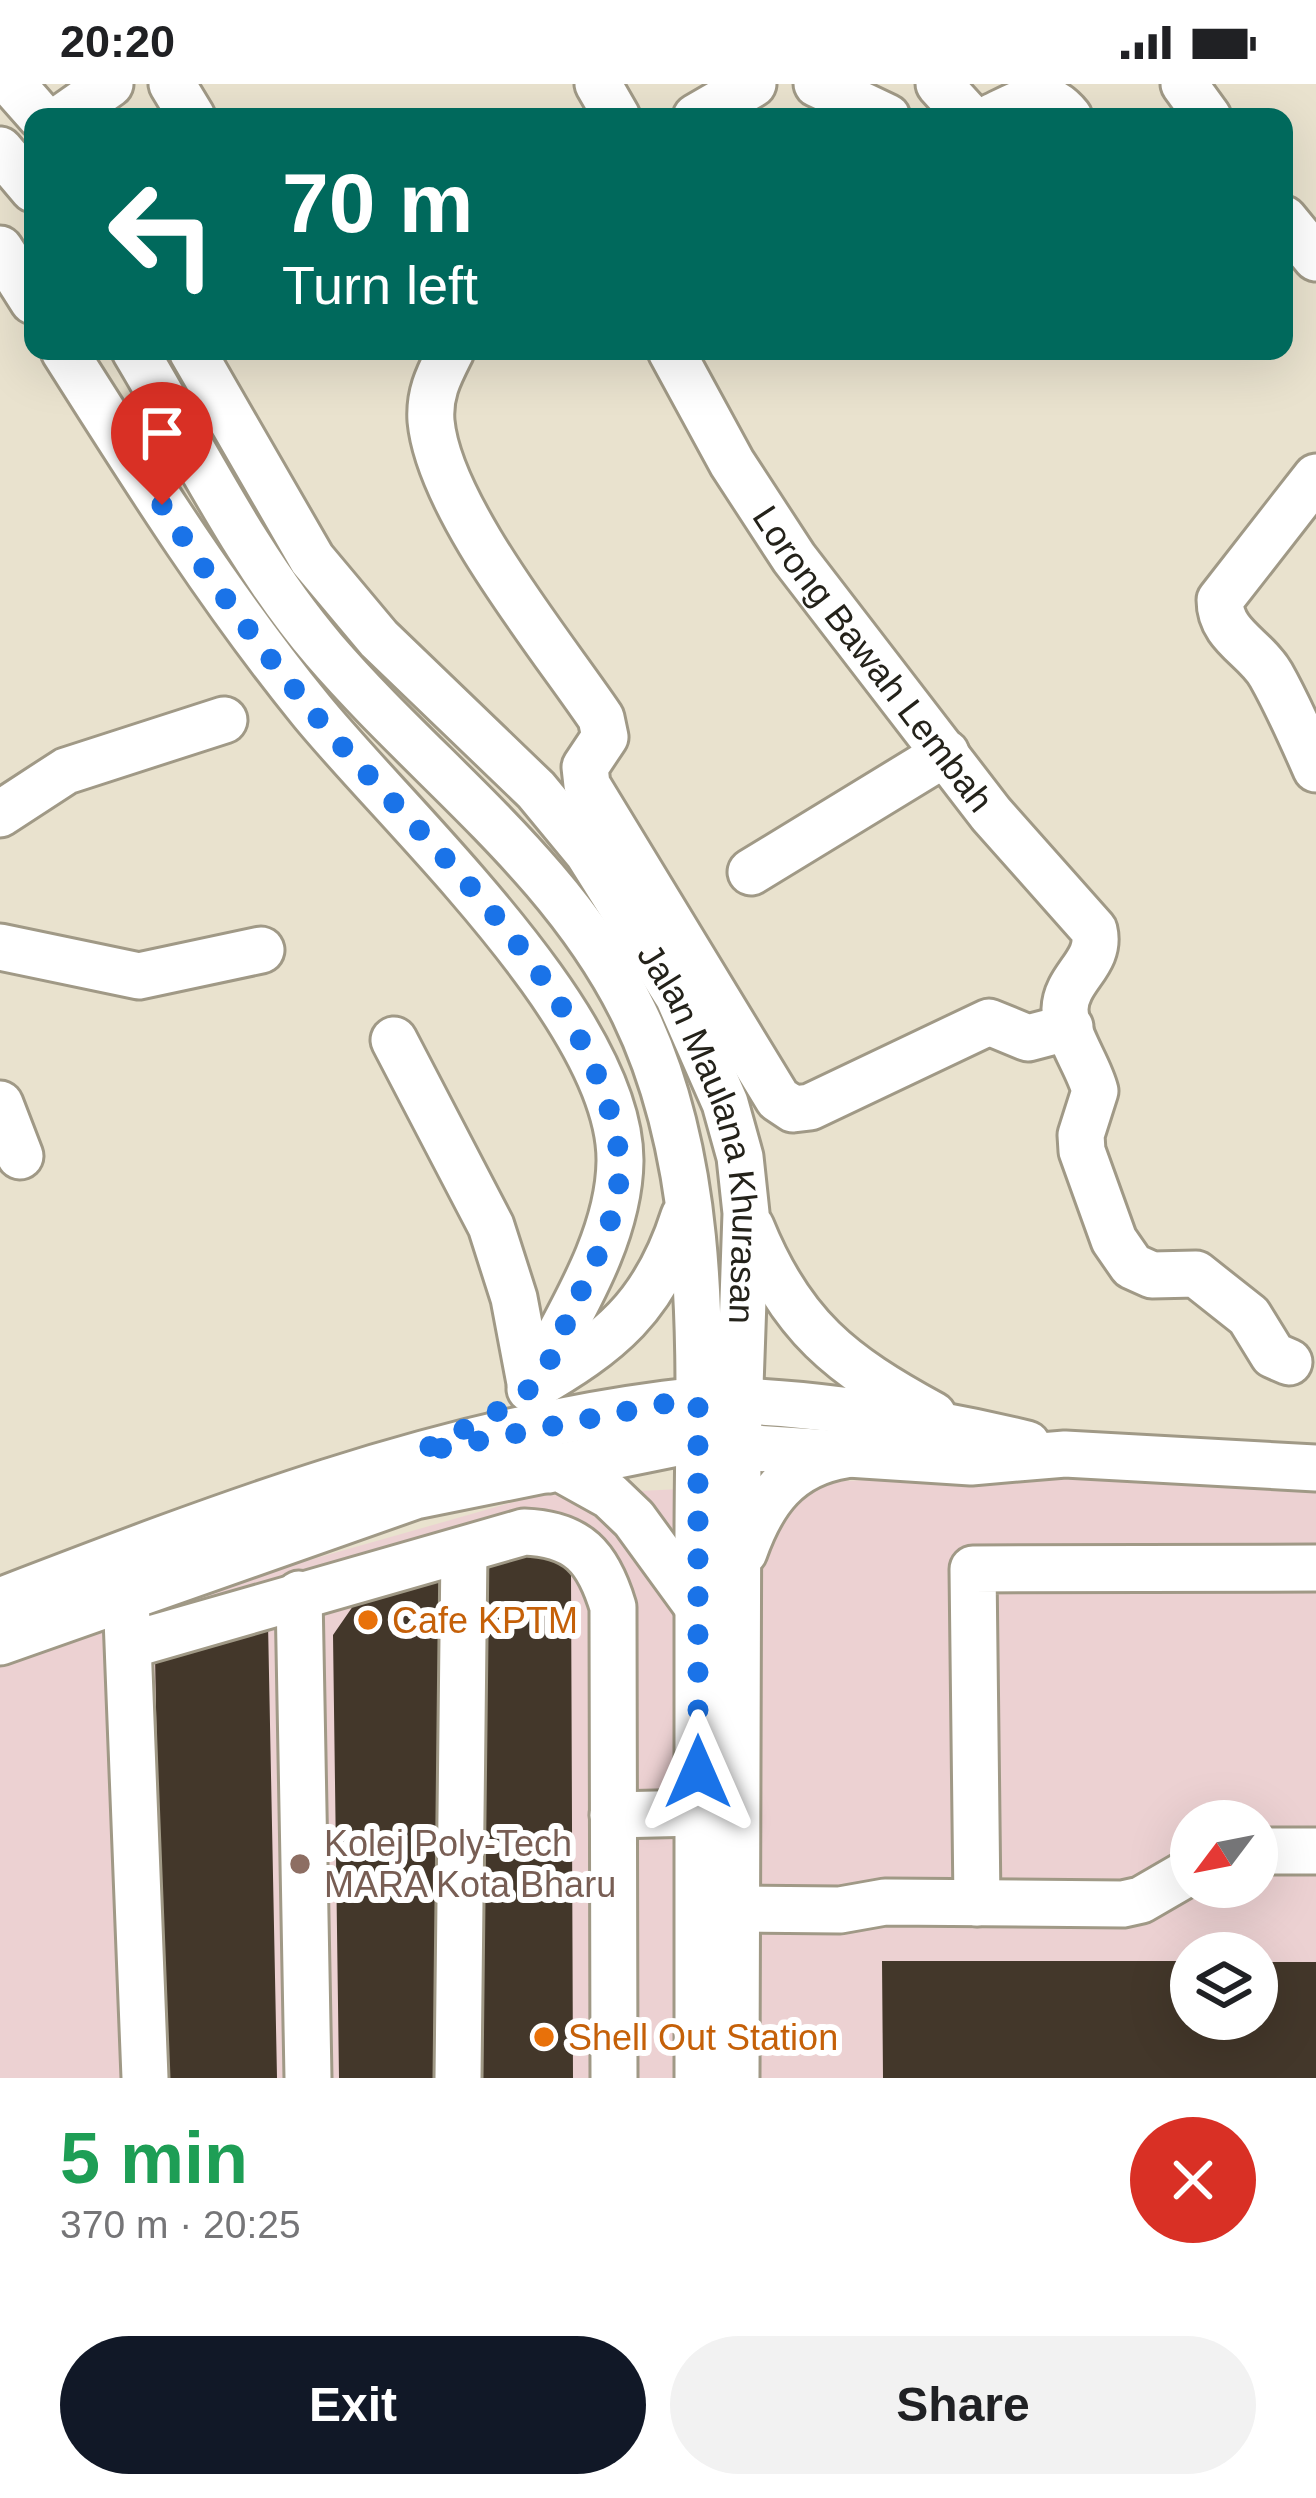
<!DOCTYPE html>
<html lang="en">
<head>
<meta charset="utf-8">
<style>
	body { margin:0; font-family:Arial,sans-serif; background:#f2f2f2; color:#202124; height:100vh; display:flex; flex-direction:column; font-size:45px; white-space:nowrap }
	* { box-sizing:border-box; margin:0 }
	p { font-size:39px; color:#757577 }
	.icon { flex:none; width:66px; height:66px; fill:none; stroke:currentColor; stroke-width:2; stroke-linecap:round; stroke-linejoin:round }
	.map { position:relative; height:1994px; overflow:hidden }
	.details { display:flex; flex-direction:column; background:#fff; flex:1 }
	.details>* { flex:none }
	.hud { position:absolute; left:24px; top:24px; width:1269px; height:252px; border-radius:24px; box-shadow:0 12px 48px #0002; background:#00695c; color:#fff; overflow:hidden }
	.needle { width:78px; rotate:238deg }
	.fabs { position:absolute; left:1170px; top:1716px; display:grid; gap:24px }
	.fabs a { display:grid; place-items:center; width:108px; height:108px; border-radius:50%; background:#fff; box-shadow:0 12px 48px #0002; font-size:60px }
	.pin { position:absolute; display:grid; place-items:center; width:102px; height:102px; color:#fff; margin:-123px -51px; border-radius:50% 50% 50% 0; rotate:-45deg; box-shadow:0 0 12px #0007 }
	.pin .icon { rotate:45deg }
	.me { position:absolute; width:132px; margin:-66px; rotate:0deg; stroke-linejoin:round; filter:drop-shadow(0 0 9px #0008) }
	.turn { display:flex; align-items:center; gap:42px; height:252px; padding:0 60px; font-size:54px }
	.turn .icon { width:156px; height:156px; stroke-width:2.5 }
	.turn b { display:block; font-size:84px; line-height:102px }
	.round { display:grid; place-items:center; flex:none; width:126px; height:126px; border-radius:63px; background:#f2f2f2 }
	.overview { display:flex; align-items:center; justify-content:space-between; height:204px; padding:0 60px }
	h1 { font-size:72px; font-weight:800; line-height:90px; color:#1e9e55 }
	.primary-button { display:flex; gap:24px; margin-top:auto; padding:24px 60px }
	.primary-button a { flex:1; height:138px; border-radius:72px; background:#111827; color:#fff; font-size:48px; font-weight:800; line-height:138px; text-align:center }
	.primary-button a+a { background:#f2f2f2; color:#202124 }
	.status { display:flex; justify-content:space-between; align-items:center; height:84px; padding:0 60px; background:#fff; direction:ltr }
	.status svg { height:33px; fill:currentColor }
	.map>svg:first-child { display:block }
	.commercial { fill:#ecd1d2; fill-rule:evenodd }
	.building { fill:#43372a }
	.lines { fill:none; stroke-linecap:round; stroke-linejoin:round }
	.minor-casing { stroke:#a09986; stroke-width:51 }
	.minor { stroke:#fff; stroke-width:45 }
	.route { stroke:#1a73e8; stroke-width:21; stroke-dasharray:0 37.8 }
	.food-dot { fill:#e8710a; stroke:#fff; stroke-width:4.5 }
	.education-dot { fill:#8d6e63; stroke:#fff; stroke-width:4.5 }
	.labels { text-anchor:middle; dominant-baseline:central; stroke-width:12; stroke-linejoin:round; paint-order:stroke }
	.street-label { font-size:36px; fill:#24221a; stroke:#fff }
	.food-label { font-size:36px; fill:#c56008; stroke:#fff; text-anchor:start }
	.education-label { font-size:36px; fill:#785e54; stroke:#fff; text-anchor:start }
</style>
</head>
<body>
<div class="status"><b>20:20</b><svg viewBox="0 0 49 12"><path d="M0 12V9h3v3zM5 12V6h3v6zM10 12V3h3v9zM15 12V0h3v12zM26 1h20v11H26zM47 4h2v5h-2z"/></svg></div>
<div class="map">
<svg width="1316" height="1994" viewBox="0 0 1316 1994">
	<rect width="100%" height="100%" fill="#e9e2ce"/>
	<path class="commercial" d="M1316 1385V1994H0V1564L535 1412 973 1391ZM1191 1737H1257V1803H1191ZM1191 1869H1257V1935H1191Z"/>
	<path class="building" d="M546 1465 571 1490 573 1994H478L484 1477Z
		M442 1490V1994H339L333 1551 360 1512Z
		M268 1539 277 1994H163L155 1572Z
		M882 1877H1191V1935H1257V1878H1316V1994H883Z"/>
	<g class="lines">
		<defs>
			<g id="minor">
				<path d="M12 0 41 33"/>
				<path d="M172 0 192 33"/>
				<path d="M598 0 617 33"/>
				<path d="M817 0 887 33"/>
				<path d="M939 0 969 33"/>
				<path d="M1184 0 1208 33"/>
				<path d="M63 33 110 0"/>
				<path d="M696 33 753 0"/>
				<path d="M992 33C1022 19 1044 2 1069 33"/>
				<path d="M0 66 33 105"/>
				<path d="M1284 135 1316 174"/>
				<path d="M0 165 33 217"/>
				<path d="M64 267C142 390 219 513 311 626 397 732 621 935 620 1077 619 1157 566 1235 531 1304"/>
				<path d="M135 267C195 367 248 477 324 566 428 687 563 783 634 929 715 1096 697 1296 698 1476 698 1649 698 1821 698 1994"/>
				<path id="s1" d="M192 267 312 475 379 555 536 706 588 769 678 912 725 1019 740 1073 746 1129 738 1360 736 1994"/>
				<path d="M451 267C439 291 429 309 431 337 439 424 551 560 601 634L605 653 585 683 587 701 778 1015 793 1025 810 1023 989 938 1028 954 1070 943"/>
				<path id="s2" d="M671 267 732 379 794 474 991 730 1094 846C1102 879 1066 893 1065 925 1065 951 1089 982 1095 1007L1081 1051 1082 1067 1114 1156 1132 1182 1152 1191 1196 1190 1249 1232 1273 1271 1289 1278"/>
				<path d="M1316 393 1220 516C1220 552 1255 563 1271 591 1288 621 1302 653 1316 685"/>
				<path d="M0 730 66 687 224 636"/>
				<path d="M751 788 946 669"/>
				<path d="M0 863 139 892 261 866"/>
				<path d="M394 956 491 1142 514 1214 531 1304"/>
				<path d="M0 1020 20 1072"/>
				<path d="M751 1143C791 1242 841 1281 933 1331"/>
				<path d="M530 1305C610 1259 655 1223 684 1132"/>
				<path d="M549 1386 556 1382 610 1412 634 1435 698 1523"/>
				<path d="M744 1468C762 1417 788 1380 845 1371"/>
				<path d="M299 1510 308 1994"/>
				<path d="M0 1517C216 1434 434 1350 665 1320 760 1307 932 1337 1027 1360"/>
				<path d="M127 1534 145 1994"/>
				<path d="M0 1558 415 1412 677 1359 971 1378 1065 1370 1316 1384"/>
				<path d="M130 1561 524 1448C578 1450 598 1473 613 1523L614 1994"/>
				<path d="M613 1731 698 1729"/>
				<path d="M1257 1767H1316"/>
				<path d="M977 1819 973 1485 1316 1484"/>
				<path d="M737 1825 840 1826 885 1818 1123 1820 1141 1816 1191 1787"/>
				<path d="M458 1994 464 1466"/>
			</g>
		</defs>
		<use href="#minor" class="minor-casing"/>
		<use href="#minor" class="minor"/>
	</g>
	<g class="lines">
		<path class="route" d="M162 421C207 492 259 562 312 627 416 754 595 900 619 1070 625 1116 596 1178 576 1217 563 1242 550 1288 529 1305 498 1332 453 1349 418 1369L668 1319 698 1320V1688"/>
	</g>
	<g class="food-dot">
		<circle cx="368" cy="1536" r="12"/>
		<circle cx="544" cy="1953" r="12"/>
	</g>
	<circle class="education-dot" cx="300" cy="1780" r="12"/>
	<g class="labels">
		<g class="street-label">
			<text stroke="none"><textPath href="#s2" startOffset="369">Lorong Bawah Lembah</textPath></text>
			<text stroke="none"><textPath href="#s1" startOffset="954">Jalan Maulana Khurasan</textPath></text>
		</g>
		<g class="food-label">
			<text x="392" y="1536">Cafe KPTM</text>
			<text x="568" y="1953">Shell Out Station</text>
		</g>
		<g class="education-label">
			<text x="324" y="1759">Kolej Poly-Tech<tspan x="324" dy="41">MARA Kota Bharu</tspan></text>
		</g>
	</g>
</svg>
<div class="fabs">
<a><svg class="needle" viewBox="-14 -14 28 28"><path d="M0-13l5 13h-10z" fill="#e53935"/><path d="M0 13l5-13h-10z" fill="#757577"/></svg></a>
<a><svg class="icon" aria-label="layers" viewBox="0 0 24 24"><path d="M12 4l9 5-9 5-9-5zM3 14l9 5 9-5"/></svg></a>
</div>
<div class="pin" style="left:162px;top:421px;background:#d93025"><svg class="icon" aria-label="arrive" viewBox="0 0 24 24"><path d="M6 21V4h12l-3 4 3 4H6"/></svg></div>
<svg class="me" style="left:698px;top:1688px" viewBox="-20 -20 40 40"><path d="M0-17L14 15 0 8-14 15z" fill="#1a73e8" stroke="#fff" stroke-width="4"/></svg>
<div class="hud">
<div class="turn"><svg class="icon" aria-label="left" viewBox="0 0 24 24"><path d="M17 20v-9H6M10 6l-5 5 5 5"/></svg><div><b>70 m</b>Turn left</div></div>
</div>
</div>
<section class="details">
<div class="overview"><div><h1>5 min</h1><p>370 m · 20:25</p></div><a class="round" style="background:#d93025;color:#fff"><svg class="icon" aria-label="close" viewBox="0 0 24 24"><path d="M6 6l12 12M18 6L6 18"/></svg></a></div>
<div class="primary-button"><a>Exit</a><a>Share</a></div>
</section>
</body>
</html>
